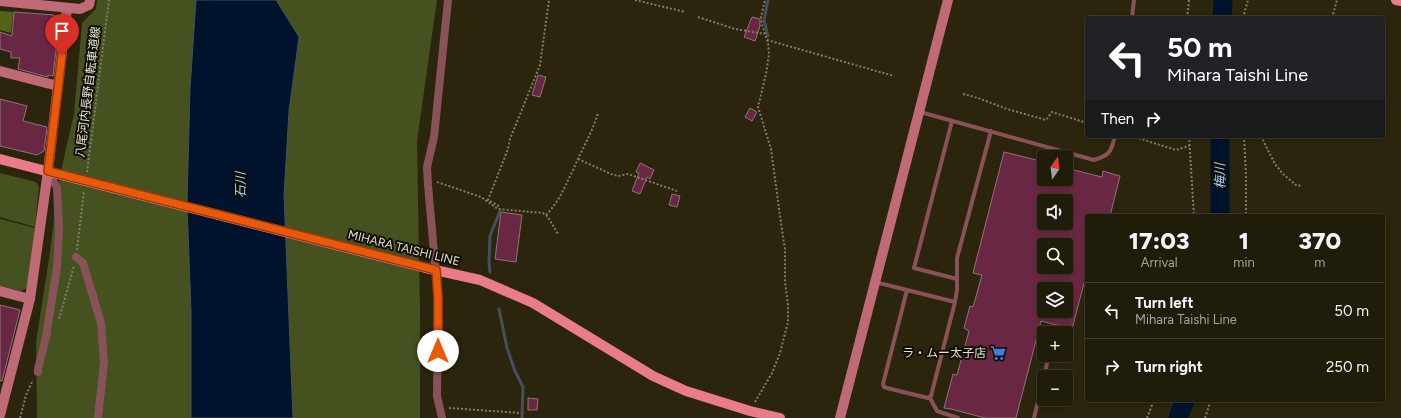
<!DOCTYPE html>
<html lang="en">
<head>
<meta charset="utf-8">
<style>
	body { margin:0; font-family:Figtree,"Noto Sans JP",sans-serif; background:#2d2918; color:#f1f3f6; height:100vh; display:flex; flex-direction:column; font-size:15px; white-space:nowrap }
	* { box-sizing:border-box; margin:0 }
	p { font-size:13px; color:#a2a19c }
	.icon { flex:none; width:22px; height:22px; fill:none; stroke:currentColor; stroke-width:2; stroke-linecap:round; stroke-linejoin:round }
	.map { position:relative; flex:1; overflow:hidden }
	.drawer { position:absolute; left:1085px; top:214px; width:300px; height:188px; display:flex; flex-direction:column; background:#201c0a; border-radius:4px; box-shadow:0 2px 6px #0003,0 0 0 1px #3d3a2b }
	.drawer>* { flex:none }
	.guide { position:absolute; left:1085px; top:16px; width:300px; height:122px; border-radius:4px; box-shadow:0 2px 6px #0003,0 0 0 1px #3d3a2b; background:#202124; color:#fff; overflow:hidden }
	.needle { width:26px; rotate:14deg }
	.buttons { position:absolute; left:1037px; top:150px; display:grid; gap:8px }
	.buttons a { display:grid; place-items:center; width:36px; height:36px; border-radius:4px; background:#201c0a; box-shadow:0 2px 6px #0003,0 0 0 1px #3d3a2b; font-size:20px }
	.pin { position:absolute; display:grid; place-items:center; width:34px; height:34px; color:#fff; margin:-41px -17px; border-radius:50% 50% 50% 0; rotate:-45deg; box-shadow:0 0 4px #0007 }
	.pin .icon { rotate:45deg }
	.me { position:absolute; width:44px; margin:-22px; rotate:0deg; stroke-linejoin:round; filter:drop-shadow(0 0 3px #0008) }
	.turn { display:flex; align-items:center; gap:14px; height:84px; padding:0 16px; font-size:18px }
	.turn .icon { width:52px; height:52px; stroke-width:2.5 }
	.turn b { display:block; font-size:28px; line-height:34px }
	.then { display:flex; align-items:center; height:38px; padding:0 16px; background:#0003; gap:8px; font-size:15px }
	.eta { display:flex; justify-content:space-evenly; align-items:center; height:68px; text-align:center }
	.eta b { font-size:24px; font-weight:800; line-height:28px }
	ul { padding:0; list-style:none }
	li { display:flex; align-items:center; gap:12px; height:56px; padding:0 16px; border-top:1px solid #3d3a2b }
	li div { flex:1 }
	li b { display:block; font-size:15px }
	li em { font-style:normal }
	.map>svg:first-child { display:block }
	.green { fill:#455220 }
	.forest { fill:#526318 }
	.water { fill:#00132c; stroke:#44505e }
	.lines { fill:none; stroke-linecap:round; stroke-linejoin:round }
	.stream { stroke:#44505e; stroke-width:3 }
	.river { stroke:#00132c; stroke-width:19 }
	.building { fill:#6a2743; stroke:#90727b; fill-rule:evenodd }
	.path { stroke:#827d6a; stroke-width:2; stroke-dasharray:2 2; stroke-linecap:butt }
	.lane { stroke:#885258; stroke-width:4 }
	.street { stroke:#885258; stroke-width:8 }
	.secondary { stroke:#bf6a74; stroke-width:10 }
	.primary { stroke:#ea7b89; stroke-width:10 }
	.primary-bridge { stroke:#ea7b89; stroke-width:10 }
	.route-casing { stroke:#983908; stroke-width:10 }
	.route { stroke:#ea580c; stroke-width:7 }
	.labels { text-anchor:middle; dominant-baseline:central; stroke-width:4; stroke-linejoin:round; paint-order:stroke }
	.street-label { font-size:12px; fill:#e4e0d2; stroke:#110f05 }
	.poi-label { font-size:12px; fill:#e4e0d2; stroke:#110f05; text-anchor:end }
	.water-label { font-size:13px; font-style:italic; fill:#a4d1fd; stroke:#110f05 }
</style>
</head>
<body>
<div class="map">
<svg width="1401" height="418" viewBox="0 0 1401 418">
	<rect width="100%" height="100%" fill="#2b250d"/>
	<path class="green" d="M97 0H196L190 89 187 204 191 311V418H37L36 342 49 259 55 211 56 193 74 114 82 23 96 9Z
		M276 0H437L417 141 420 313V418H293L284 195 289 111 299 37Z
		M0 173 36 182 39 187 35 227 0 217Z
		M0 219 35 228 27 288 21 291 0 286Z"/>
	<path class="forest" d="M0 11 13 12 11 33 0 30Z"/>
	<path class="water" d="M196 0H276L299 37 289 111 284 195 293 418H191V311L187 204 190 89Z"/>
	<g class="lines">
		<path class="stream" d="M768 0 764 20 768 36
			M490 272 489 263 490 236 500 211
			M499 309 507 348 515 371 523 387 522 418"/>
		<path class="river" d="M1222 18 1223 0
			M1220 136V216
			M1178 418 1185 400"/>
	</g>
	<path class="building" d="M14 12 54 15 53 33H58L53 76 48 75V77L18 69 20 58H11V52L0 49V32L12 36Z
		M752 17 760 19V26L755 41 744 37Z
		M538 75 546 77 540 97 532 95Z
		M0 99 27 106 23 121 47 127 44 151 37 155 0 146Z
		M750 108 757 112 752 121 745 117Z
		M1004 152 1044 162V179H1066V168L1102 177 1103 171 1120 176 1110 216H1087V272L1072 329 1041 321 1016 418H985L951 409 944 408 953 374 957 375 969 331 964 328 970 306 973 307 982 275 973 273ZM1044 201H1066V223H1044ZM1044 245H1066V267H1044ZM1044 289H1066V311H1044Z
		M640 163 654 170 650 179 647 177 640 194 632 191 639 173 636 172Z
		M672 194 680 196 677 207 669 205Z
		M501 212 522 215 516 262 495 259Z
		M0 305 20 310 2 381H0Z
		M528 398 538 399 537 410H528Z"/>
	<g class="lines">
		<path class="path" d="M635 0 685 12
			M698 17 735 29 765 34
			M1187 18 1189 0
			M1243 18 1248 0
			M1332 18 1337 0
			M767 40 894 76
			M963 94 978 98 1007 109 1046 120 1052 112 1087 123
			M1131 136 1176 150 1189 146
			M1189 136 1194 216
			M1244 136 1246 175V216
			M1261 136 1275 164 1283 174 1297 186 1302 185
			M578 159 611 174 618 176 628 174 677 191
			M87 172 109 0
			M437 182 481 197 498 209 543 213 548 217 558 234
			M499 206 488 200 508 149 510 139 540 65 549 0
			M546 215C559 202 565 186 573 170 581 151 592 133 598 113
			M77 250 84 191
			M59 319 74 266
			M755 402 772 373 780 353 788 322V305L785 282V250L780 216 771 149 758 107 766 74 769 54 768 43 762 25 761 17 765 0
			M449 408 521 413
			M20 418 26 395 33 380
			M1147 418 1154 400
			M1205 418 1211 400"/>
		<path class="lane" d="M1132 18 1134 0
			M920 112 1094 160C1110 155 1111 152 1115 136
			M952 121 914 268 957 279
			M875 282 955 302 957 290V258L991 131
			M907 290 883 384 884 387 887 388 928 398 931 396 955 302
			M930 398 937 411 958 418
			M1034 418 1049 355"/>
		<path class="street" d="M76 257 83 263 101 323 104 362 98 418
			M38 372V369L47 333V330L57 268 59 230 57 188 48 171
			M442 418 437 396 438 297 428 185 427 167 434 137 448 0"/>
		<path class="secondary" d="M0 1 80 9 89 5 90 0
			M0 71 58 86
			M0 291 30 299
			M0 415 30 299 48 171 67 8
			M840 418 948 0"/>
		<path class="primary" d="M1396 0 1401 1
			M0 159 77 179
			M426 268 480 280 533 303 653 376 686 391 750 411 780 418"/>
		<path class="primary-bridge" d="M77 179 426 268"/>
	</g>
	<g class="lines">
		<defs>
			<path id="route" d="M62 55 48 171 436 270 438 297V351"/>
		</defs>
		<use href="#route" class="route-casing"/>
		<use href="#route" class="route"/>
	</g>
	<defs>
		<symbol id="supermarket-bare" viewBox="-9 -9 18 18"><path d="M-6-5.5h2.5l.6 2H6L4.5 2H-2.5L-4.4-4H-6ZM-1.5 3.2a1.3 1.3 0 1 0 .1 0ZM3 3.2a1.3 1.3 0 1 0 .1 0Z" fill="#3f7fe0" stroke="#110f05" stroke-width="2.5" paint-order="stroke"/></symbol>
	</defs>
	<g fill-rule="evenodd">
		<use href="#supermarket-bare" x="987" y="342" width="22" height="22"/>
	</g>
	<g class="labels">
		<g class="street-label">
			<text transform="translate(88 92) rotate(-83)">八尾河内長野自転車道線</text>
			<text transform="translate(404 248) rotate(14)">MIHARA TAISHI LINE</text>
		</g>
		<g class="poi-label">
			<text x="986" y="353">ラ・ムー太子店</text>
		</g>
		<g class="water-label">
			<text transform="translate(1220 176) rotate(-91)">梅川</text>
			<text transform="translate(240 185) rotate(-90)">石川</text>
		</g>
	</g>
</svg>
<div class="buttons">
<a><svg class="needle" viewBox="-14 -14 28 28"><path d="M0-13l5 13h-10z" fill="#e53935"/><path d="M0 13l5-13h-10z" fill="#a2a19c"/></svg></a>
<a><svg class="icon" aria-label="sound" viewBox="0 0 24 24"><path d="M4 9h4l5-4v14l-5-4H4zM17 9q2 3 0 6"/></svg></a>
<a><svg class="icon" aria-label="search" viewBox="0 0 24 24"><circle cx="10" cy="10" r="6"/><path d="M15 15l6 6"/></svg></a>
<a><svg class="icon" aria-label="layers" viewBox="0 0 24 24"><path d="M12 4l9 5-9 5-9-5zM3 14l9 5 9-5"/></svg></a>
<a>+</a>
<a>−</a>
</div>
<div class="pin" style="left:62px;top:55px;background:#d93025"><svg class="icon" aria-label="arrive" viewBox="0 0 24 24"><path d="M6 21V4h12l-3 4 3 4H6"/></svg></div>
<svg class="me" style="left:438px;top:351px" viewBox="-20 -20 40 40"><circle r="19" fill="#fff"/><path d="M0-13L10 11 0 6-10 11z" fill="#ea580c"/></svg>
<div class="guide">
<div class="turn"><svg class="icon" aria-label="left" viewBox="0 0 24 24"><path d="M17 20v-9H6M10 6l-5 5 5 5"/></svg><div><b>50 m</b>Mihara Taishi Line</div></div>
<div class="then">Then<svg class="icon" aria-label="right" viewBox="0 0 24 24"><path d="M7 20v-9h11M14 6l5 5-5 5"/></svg></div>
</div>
<section class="drawer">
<div class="eta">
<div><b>17:03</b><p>Arrival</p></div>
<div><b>1</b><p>min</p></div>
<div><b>370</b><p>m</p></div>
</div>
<ul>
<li><svg class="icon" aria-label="left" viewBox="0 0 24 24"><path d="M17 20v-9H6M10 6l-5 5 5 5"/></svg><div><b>Turn left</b><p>Mihara Taishi Line</p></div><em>50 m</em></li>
<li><svg class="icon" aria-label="right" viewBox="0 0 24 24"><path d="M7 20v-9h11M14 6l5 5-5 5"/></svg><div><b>Turn right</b></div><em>250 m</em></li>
</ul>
</section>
</div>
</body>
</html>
